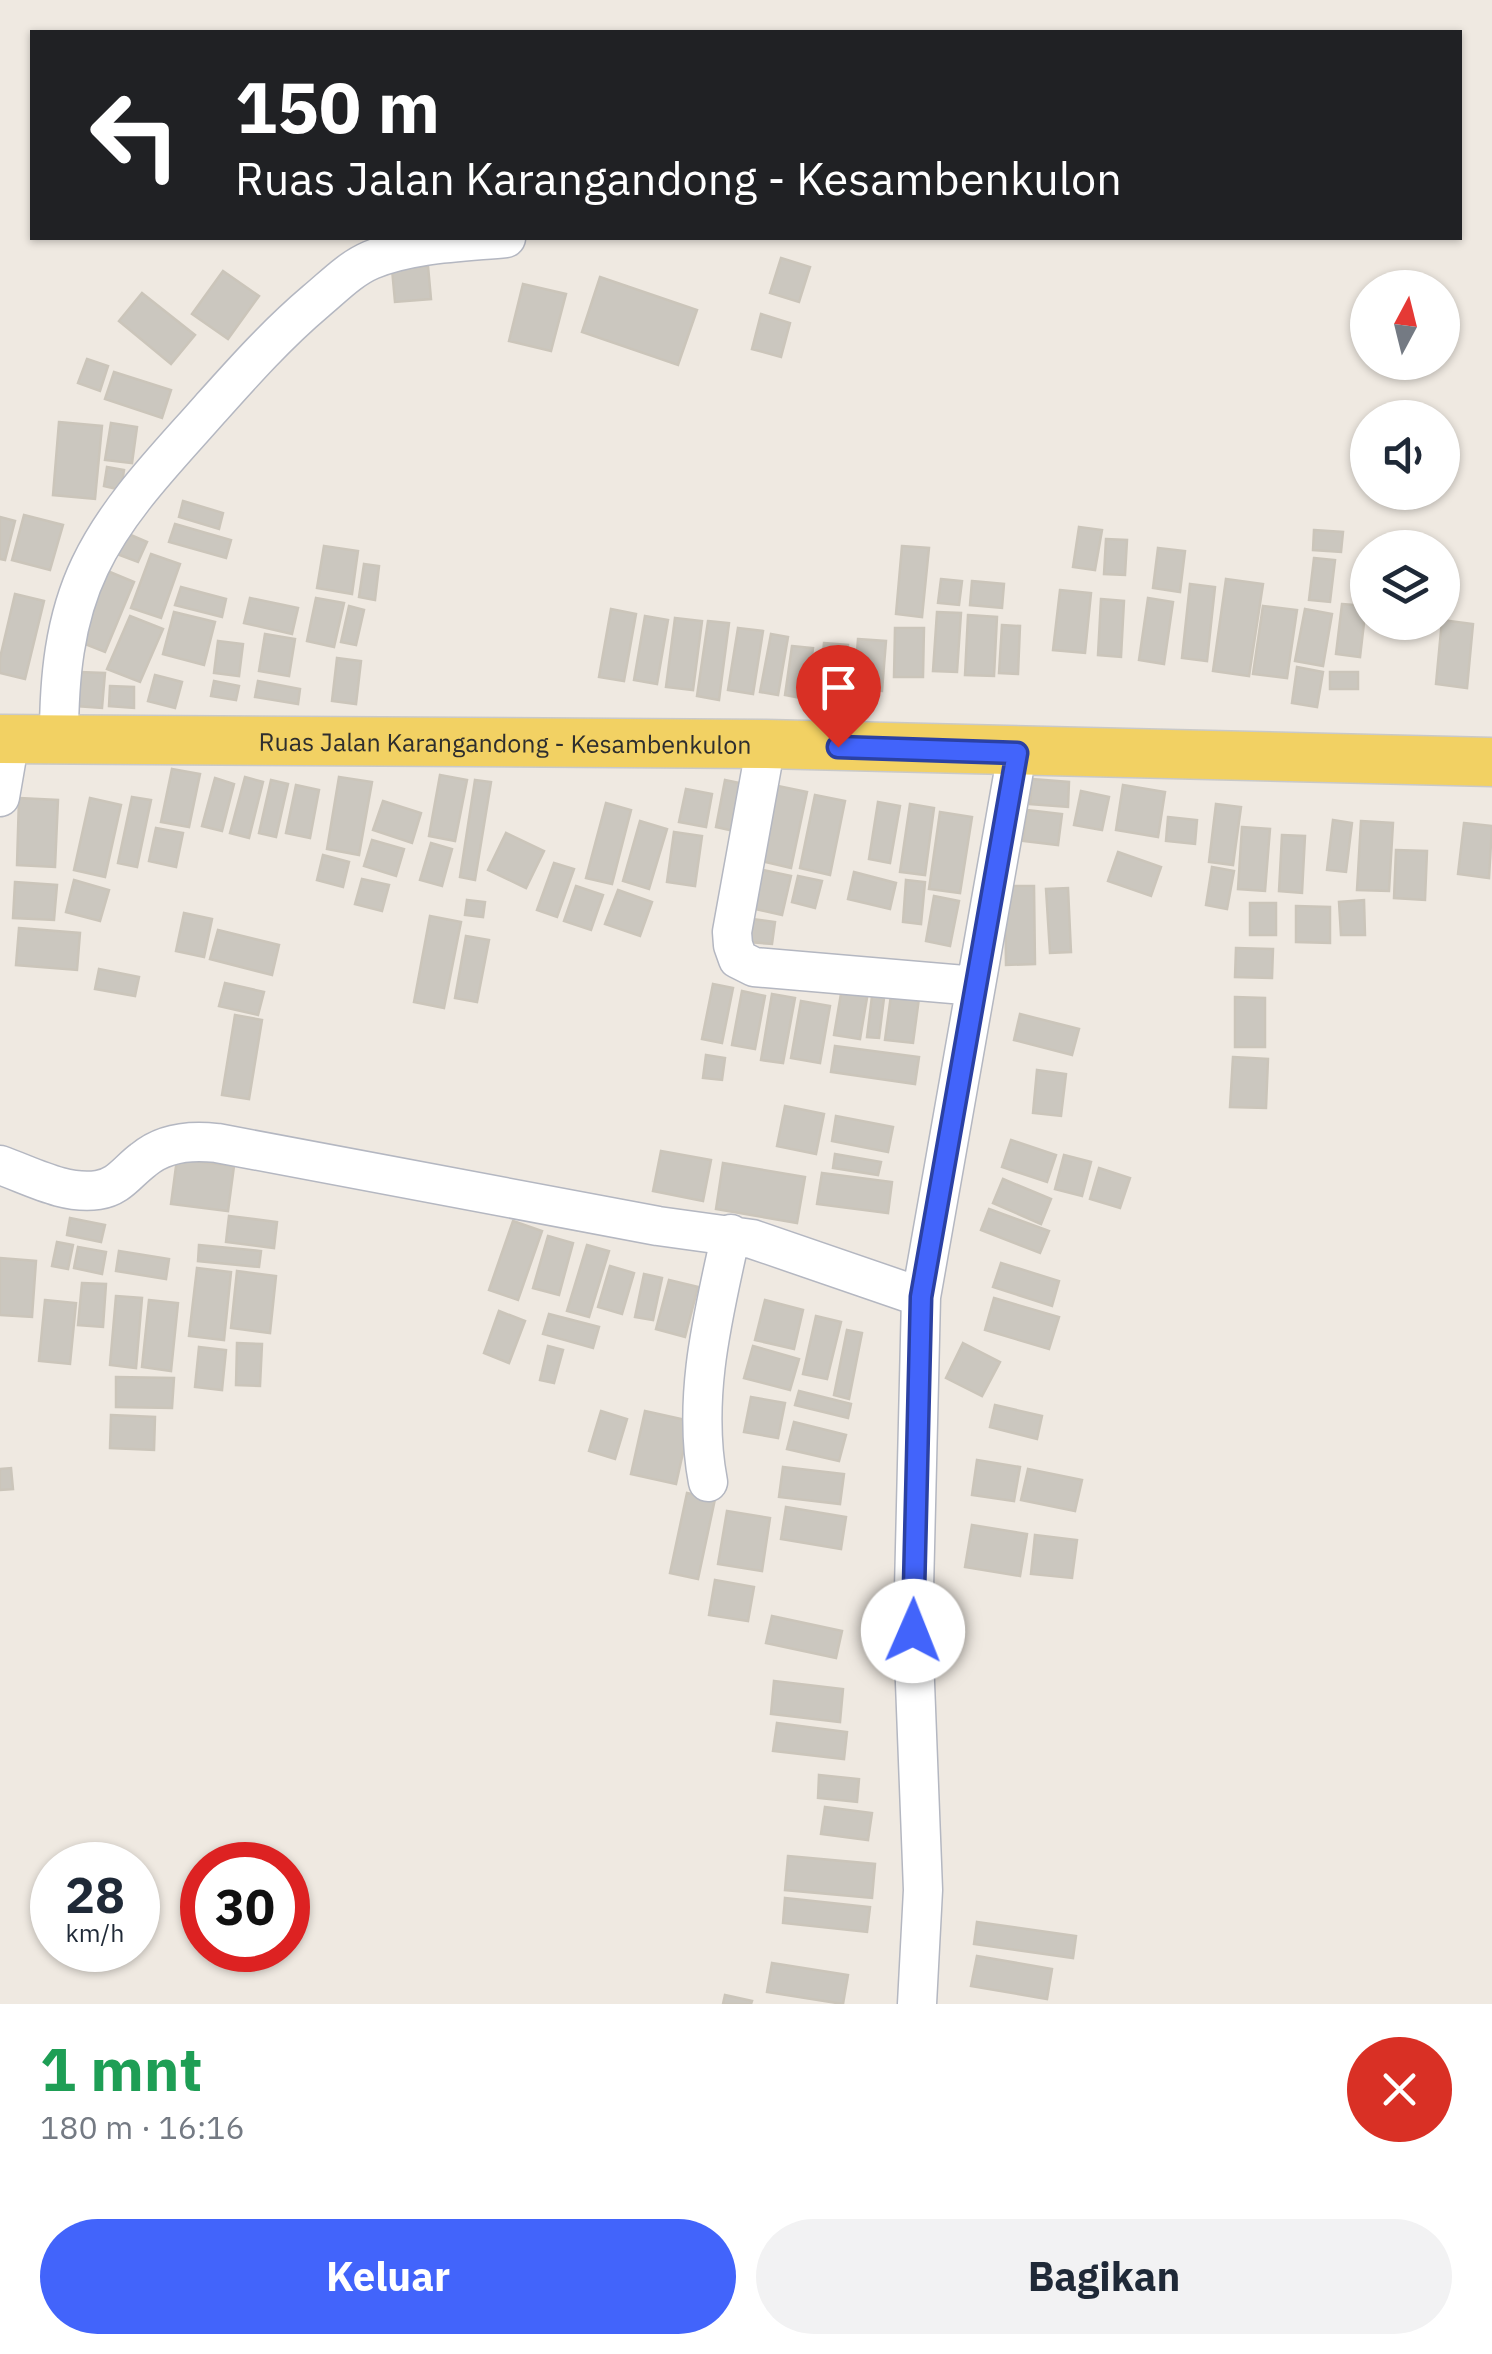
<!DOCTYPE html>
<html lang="id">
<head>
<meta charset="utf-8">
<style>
	body { margin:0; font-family:"IBM Plex Sans",sans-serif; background:#f2f2f3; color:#1f2937; height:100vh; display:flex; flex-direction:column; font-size:38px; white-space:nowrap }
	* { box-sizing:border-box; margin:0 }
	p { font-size:32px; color:#747a83 }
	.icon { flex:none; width:55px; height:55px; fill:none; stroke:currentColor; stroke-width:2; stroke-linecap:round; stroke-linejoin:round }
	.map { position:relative; height:2004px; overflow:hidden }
	.sheet { display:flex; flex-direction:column; background:#fff; flex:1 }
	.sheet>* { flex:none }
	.guide { position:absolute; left:30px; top:30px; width:1432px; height:210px; border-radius:0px; box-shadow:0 2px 8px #0004; background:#202124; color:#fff; overflow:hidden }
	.needle { width:65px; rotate:7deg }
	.buttons { position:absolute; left:1350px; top:270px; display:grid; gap:20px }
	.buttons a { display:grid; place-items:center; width:110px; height:110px; border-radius:50%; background:#fff; box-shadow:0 2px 8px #0004; font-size:50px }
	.speed { position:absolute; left:30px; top:1842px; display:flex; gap:20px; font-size:50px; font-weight:700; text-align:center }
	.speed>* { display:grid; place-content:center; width:130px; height:130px; border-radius:50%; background:#fff; box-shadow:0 2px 8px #0004; line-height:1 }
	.speed small { font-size:25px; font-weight:400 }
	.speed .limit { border:15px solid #d22; background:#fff; color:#111 }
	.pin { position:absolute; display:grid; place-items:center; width:85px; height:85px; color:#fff; margin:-102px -42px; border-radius:50% 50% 50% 0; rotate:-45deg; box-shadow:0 0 10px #0007 }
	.pin .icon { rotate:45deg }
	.me { position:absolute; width:110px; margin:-55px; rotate:1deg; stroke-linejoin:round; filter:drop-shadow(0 0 8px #0008) }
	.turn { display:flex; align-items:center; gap:35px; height:210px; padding:0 40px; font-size:45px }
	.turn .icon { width:130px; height:130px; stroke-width:2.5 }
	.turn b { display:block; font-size:70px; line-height:85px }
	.round { display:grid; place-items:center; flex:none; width:105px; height:105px; border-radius:52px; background:#f2f2f3 }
	.head { display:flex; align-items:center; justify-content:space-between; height:170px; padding:0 40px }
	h1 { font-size:60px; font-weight:700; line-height:75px; color:#1e9e55 }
	.cta { display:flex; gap:20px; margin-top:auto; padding:20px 40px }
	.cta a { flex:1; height:115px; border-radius:60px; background:#4264fb; color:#fff; font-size:40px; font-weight:700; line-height:115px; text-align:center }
	.cta a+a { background:#f2f2f3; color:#1f2937 }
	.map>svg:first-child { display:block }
	.building { fill:#cbc7bf; stroke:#cbc5ba; stroke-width:2.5 }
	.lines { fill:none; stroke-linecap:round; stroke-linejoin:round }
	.minor-casing { stroke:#b4b7c1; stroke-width:41 }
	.major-casing { stroke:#c9c9c9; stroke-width:51 }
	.minor { stroke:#fff; stroke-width:38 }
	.major { stroke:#f2d163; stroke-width:48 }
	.route-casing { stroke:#2b41a3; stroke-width:25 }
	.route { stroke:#4264fb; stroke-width:18 }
	.labels { text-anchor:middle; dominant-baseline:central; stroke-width:8; stroke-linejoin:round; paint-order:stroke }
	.street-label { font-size:25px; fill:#2e2e2e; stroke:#fff }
</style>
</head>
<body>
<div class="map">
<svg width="1492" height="2004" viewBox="0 0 1492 2004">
	<rect width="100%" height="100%" fill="#efe9e1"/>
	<path class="building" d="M781 258 810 267 799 302 770 293Z
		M428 266 431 299 395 302 392 269Z
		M223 271 259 296 228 339 192 314Z
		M600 277 697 310 678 365 582 332Z
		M523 284 566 294 551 351 509 341Z
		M142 293 195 335 171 364 119 321Z
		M761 314 790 323 781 357 752 349Z
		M87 359 108 366 100 391 78 383Z
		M114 372 171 390 162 418 105 399Z
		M59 422 102 426 95 499 53 495Z
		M111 423 137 427 132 463 105 460Z
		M107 467 124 470 121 490 104 486Z
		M183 501 223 513 219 529 179 517Z
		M24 515 63 525 50 570 12 560Z
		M0 517 15 521 5 560 0 559Z
		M175 524 231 540 226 558 169 542Z
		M1079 527 1102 530 1095 570 1073 567Z
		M1314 530 1343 532 1341 552 1313 550Z
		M126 533 147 542 138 562 117 554Z
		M1106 539 1127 540 1125 575 1104 574Z
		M324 546 358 551 352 594 317 588Z
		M902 546 929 548 922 617 896 614Z
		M1158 548 1185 551 1180 592 1153 588Z
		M151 554 180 564 161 618 131 608Z
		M1314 558 1335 560 1330 602 1309 600Z
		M364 564 379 566 375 600 359 597Z
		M105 570 134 582 105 652 75 640Z
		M941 579 962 581 959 605 938 603Z
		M1226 579 1263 584 1249 676 1213 671Z
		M972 581 1004 584 1002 608 970 605Z
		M1190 584 1215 587 1207 661 1182 658Z
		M181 587 226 599 222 617 175 605Z
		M1060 590 1091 593 1085 653 1053 650Z
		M15 594 44 601 25 679 0 673V658Z
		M250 598 298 608 292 634 244 623Z
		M316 598 344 603 334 647 307 641Z
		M1148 598 1173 602 1164 664 1139 660Z
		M1101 599 1124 601 1121 657 1098 655Z
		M1342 604 1366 606 1360 657 1336 654Z
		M349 606 364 610 356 645 341 642Z
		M1263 606 1297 610 1287 678 1253 674Z
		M611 609 636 614 624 681 599 677Z
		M1305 609 1332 614 1323 666 1295 661Z
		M174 612 215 622 204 665 163 654Z
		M937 612 961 613 957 672 933 671Z
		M968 615 997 617 994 676 965 675Z
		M130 616 163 629 140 682 107 669Z
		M645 616 668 620 657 684 634 680Z
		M675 618 702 621 693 690 666 687Z
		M1442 620 1473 624 1467 688 1436 684Z
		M708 621 729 623 719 700 697 696Z
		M1002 625 1020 626 1018 674 999 673Z
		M738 628 763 631 753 694 728 690Z
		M895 628H924L923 677H894Z
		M265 634 295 639 289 676 259 671Z
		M771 634 788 637 778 695 760 692Z
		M858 639 886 641 882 691 854 689Z
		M218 641 243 644 239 676 214 673Z
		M824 643 848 645 844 696 819 694Z
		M792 646 813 648 806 699 785 695Z
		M337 658 361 661 356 704 332 701Z
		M1297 667 1323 672 1317 707 1292 703Z
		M79 672 105 673 102 708 76 706Z
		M1330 672H1358V689H1330Z
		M155 675 182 682 175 708 148 701Z
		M214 681 239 686 236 700 211 696Z
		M258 681 300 689 298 704 255 697Z
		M110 686 134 687V708L109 706Z
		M172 769 200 774 189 827 161 822Z
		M440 775 467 780 455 841 429 836Z
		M245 777 263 782 249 838 230 833Z
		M339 777 372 782 359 855 327 849Z
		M215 778 234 784 222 831 202 826Z
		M1032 779 1069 782 1068 807 1030 804Z
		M271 780 288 784 276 837 259 833Z
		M475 780 491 782 475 880 460 877Z
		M725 780 744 784 734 831 716 827Z
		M296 785 319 790 310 838 286 833Z
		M773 785 807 792 791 868 757 860Z
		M1123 785 1165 792 1158 837 1116 830Z
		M686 789 712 794 706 827 679 822Z
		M1081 791 1109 797 1102 830 1074 825Z
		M815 795 845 801 830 875 800 868Z
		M132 797 151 800 137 867 118 863Z
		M19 798 58 800 55 867 17 865Z
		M90 798 121 805 105 877 74 870Z
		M383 801 421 813 412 843 373 830Z
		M878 802 900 806 890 863 869 859Z
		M606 803 631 810 612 884 586 878Z
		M910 804 934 808 925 875 900 872Z
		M1216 804 1241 807 1233 865 1209 862Z
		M1027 810 1062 814 1058 845 1023 841Z
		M940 812 972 817 960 893 929 889Z
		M1168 817 1197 820 1195 844 1166 841Z
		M1333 820 1352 823 1346 872 1327 870Z
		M640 821 667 829 649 889 623 881Z
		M1361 821 1393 823 1389 891 1357 890Z
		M1464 823 1492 826 1489 878 1458 874Z
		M1242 827 1270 829 1265 891 1238 889Z
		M156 828 183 833 176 867 149 861Z
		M674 832 702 836 695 886 667 882Z
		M506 833 544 851 526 888 488 870Z
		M1282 835 1305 836 1302 893 1279 891Z
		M372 840 404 849 396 876 364 866Z
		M431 843 452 849 442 886 420 880Z
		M1396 850 1427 851 1425 900 1394 898Z
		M1118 852 1161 867 1151 896 1108 881Z
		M323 855 349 862 343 887 317 880Z
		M554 863 574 869 557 917 537 910Z
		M1212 867 1234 871 1227 909 1206 905Z
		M759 869 791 876 782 915 751 908Z
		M854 872 896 883 890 909 848 899Z
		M798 876 822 881 815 908 792 902Z
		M362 879 389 885 382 911 355 904Z
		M74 880 109 890 100 921 66 912Z
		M906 880 925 882 921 924 903 922Z
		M15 882 57 885 54 920 13 918Z
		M576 886 603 895 591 930 564 921Z
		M1005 886H1034L1035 964 1006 965Z
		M1068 888 1071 952 1050 953 1046 889Z
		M618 890 652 902 640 936 605 924Z
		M934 896 959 901 950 946 926 941Z
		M467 900 485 902 483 917 465 915Z
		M1364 900 1365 935H1341L1339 902Z
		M1250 903H1276V935H1250Z
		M1296 906 1330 907V943L1296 942Z
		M184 913 212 919 204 957 176 951Z
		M430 916 461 922 444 1008 414 1002Z
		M752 919 775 922 772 944 749 942Z
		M19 928 80 933 77 970 16 965Z
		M218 930 279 945 272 975 210 959Z
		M466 936 489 940 477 1002 455 998Z
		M1236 948 1273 949 1272 978 1235 977Z
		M99 969 139 977 135 996 95 989Z
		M843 982 869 986 860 1039 834 1035Z
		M225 983 264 992 258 1015 219 1006Z
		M713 984 733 988 722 1043 702 1039Z
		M873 988 885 990 879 1038 867 1037Z
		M742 991 765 996 755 1049 732 1045Z
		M772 994 795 998 783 1063 761 1060Z
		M891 995 919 998 913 1043 885 1040Z
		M1235 997 1265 998V1047H1235Z
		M801 1001 830 1006 820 1063 791 1058Z
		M1020 1014 1079 1029 1072 1055 1014 1040Z
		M235 1015 262 1020 249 1099 222 1095Z
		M835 1046 919 1057 915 1084 831 1072Z
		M706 1055 725 1058 722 1080 703 1078Z
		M1233 1057 1268 1059 1266 1108 1230 1107Z
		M1037 1070 1066 1074 1061 1116 1033 1113Z
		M785 1106 824 1114 816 1154 777 1146Z
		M836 1116 893 1127 888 1152 832 1141Z
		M1011 1140 1056 1155 1047 1182 1002 1167Z
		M661 1151 711 1160 703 1201 653 1191Z
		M835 1154 881 1162 878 1175 833 1168Z
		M1064 1155 1091 1162 1082 1196 1055 1189Z
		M177 1159 234 1166 228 1211 171 1204Z
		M723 1163 805 1177 797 1223 716 1209Z
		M1099 1168 1130 1178 1120 1208 1090 1199Z
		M822 1173 892 1182 888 1213 817 1204Z
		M1003 1179 1051 1199 1041 1224 993 1203Z
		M989 1209 1049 1231 1040 1253 981 1230Z
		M229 1216 277 1222 274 1248 226 1242Z
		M70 1218 105 1225 101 1242 67 1235Z
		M513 1221 542 1231 518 1300 489 1290Z
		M548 1236 573 1243 559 1295 533 1288Z
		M57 1242 73 1245 68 1269 52 1266Z
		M199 1245 261 1251 259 1267 198 1261Z
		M587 1245 609 1251 589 1317 567 1311Z
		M78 1247 106 1252 102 1274 74 1268Z
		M119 1251 169 1259 166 1279 116 1271Z
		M0 1258 36 1261 32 1317 0 1315Z
		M1001 1263 1059 1281 1052 1306 993 1287Z
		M610 1266 634 1273 622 1314 598 1307Z
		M197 1268 231 1272 224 1340 189 1336Z
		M237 1271 276 1276 270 1333 231 1328Z
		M644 1274 662 1278 653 1320 635 1317Z
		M669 1280 698 1287 685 1337 656 1329Z
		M82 1283 106 1284 103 1327 78 1325Z
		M116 1296 142 1298 136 1368 110 1365Z
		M994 1298 1059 1317 1049 1349 985 1330Z
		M45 1300 76 1303 70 1364 39 1361Z
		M149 1300 178 1303 171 1371 142 1367Z
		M765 1300 803 1310 794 1349 755 1340Z
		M499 1311 525 1321 509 1363 484 1353Z
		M549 1314 599 1327 593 1348 543 1334Z
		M816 1316 841 1322 827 1379 803 1374Z
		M847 1330 862 1333 849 1399 834 1395Z
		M237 1343 262 1344 260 1386 236 1385Z
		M963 1343 1000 1362 982 1396 946 1378Z
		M548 1346 563 1350 554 1383 540 1380Z
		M753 1346 799 1359 790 1390 744 1378Z
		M199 1347 226 1350 222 1390 195 1387Z
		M116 1377 174 1378 172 1408 116 1407Z
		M799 1391 851 1404 848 1418 795 1405Z
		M751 1397 785 1403 778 1438 744 1432Z
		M995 1405 1042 1416 1037 1439 990 1427Z
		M601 1411 627 1419 615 1459 589 1451Z
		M645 1411 690 1421 676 1484 631 1474Z
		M111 1415 155 1417 154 1450 110 1448Z
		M794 1422 846 1435 839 1461 787 1449Z
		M977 1460 1020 1467 1014 1501 972 1495Z
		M783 1467 844 1474 840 1504 779 1497Z
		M11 1468 13 1489 0 1490V1469Z
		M1028 1469 1082 1480 1075 1511 1021 1500Z
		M687 1493 715 1499 698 1579 670 1573Z
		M786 1507 846 1517 841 1549 781 1539Z
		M727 1511 770 1518 762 1571 718 1564Z
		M972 1525 1027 1534 1020 1576 965 1567Z
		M1035 1535 1077 1540 1072 1578 1031 1574Z
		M715 1580 754 1587 748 1621 709 1615Z
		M772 1616 842 1631 836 1658 766 1643Z
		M774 1681 843 1689 840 1722 771 1714Z
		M777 1723 847 1732 844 1759 773 1751Z
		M819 1775 859 1779 857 1802 818 1798Z
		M825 1807 872 1813 868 1840 821 1834Z
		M788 1856 875 1864 872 1898 785 1890Z
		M785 1898 870 1907 867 1932 783 1923Z
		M977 1922 1076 1936 1073 1958 974 1944Z
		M977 1956 1052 1969 1047 1999 971 1986Z
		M772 1963 848 1975 843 2004 767 1992Z
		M725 1995 752 2001 751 2004H723Z"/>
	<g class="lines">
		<defs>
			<path id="minor" d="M59 738C59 680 64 620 90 566 118 507 167 458 210 409 244 371 277 334 316 301 334 286 350 269 371 260 411 243 464 242 506 238
				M766 744 732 932 733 945 738 959 754 967 976 986
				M0 797 10 739
				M0 1165C31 1176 65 1195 98 1190 119 1187 127 1172 143 1160 164 1142 191 1140 217 1143L658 1226 752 1239 921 1297
				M708 1482C692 1398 713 1316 731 1234
				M917 2004 923 1890 913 1631 921 1297 1017 753"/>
			<g id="major">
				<path id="s1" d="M0 739 766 744 1492 762"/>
			</g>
		</defs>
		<use href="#minor" class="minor-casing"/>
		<use href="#major" class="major-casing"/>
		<use href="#minor" class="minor"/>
		<use href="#major" class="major"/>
	</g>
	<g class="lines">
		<defs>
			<path id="route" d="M838 747 1017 753 921 1297 913 1631"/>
		</defs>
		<use href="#route" class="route-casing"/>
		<use href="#route" class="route"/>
	</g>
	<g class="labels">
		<g class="street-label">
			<text stroke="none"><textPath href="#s1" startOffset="505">Ruas Jalan Karangandong - Kesambenkulon</textPath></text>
		</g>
	</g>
</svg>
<div class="buttons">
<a><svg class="needle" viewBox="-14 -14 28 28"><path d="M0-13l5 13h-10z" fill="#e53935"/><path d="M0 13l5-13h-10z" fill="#747a83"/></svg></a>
<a><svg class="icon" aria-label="sound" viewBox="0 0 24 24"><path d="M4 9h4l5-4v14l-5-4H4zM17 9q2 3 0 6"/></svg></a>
<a><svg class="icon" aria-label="layers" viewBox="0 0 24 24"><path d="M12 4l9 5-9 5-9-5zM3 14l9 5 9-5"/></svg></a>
</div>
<div class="speed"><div>28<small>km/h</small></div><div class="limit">30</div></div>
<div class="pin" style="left:838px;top:747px;background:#d93025"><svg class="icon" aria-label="arrive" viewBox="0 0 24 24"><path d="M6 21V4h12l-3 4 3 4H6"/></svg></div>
<svg class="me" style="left:913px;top:1631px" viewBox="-20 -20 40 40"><circle r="19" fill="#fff"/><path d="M0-13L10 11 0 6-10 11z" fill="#4264fb"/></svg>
<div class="guide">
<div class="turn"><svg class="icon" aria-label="left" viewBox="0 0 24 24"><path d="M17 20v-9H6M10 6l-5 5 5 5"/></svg><div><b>150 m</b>Ruas Jalan Karangandong - Kesambenkulon</div></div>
</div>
</div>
<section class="sheet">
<div class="head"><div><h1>1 mnt</h1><p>180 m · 16:16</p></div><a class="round" style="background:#d93025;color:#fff"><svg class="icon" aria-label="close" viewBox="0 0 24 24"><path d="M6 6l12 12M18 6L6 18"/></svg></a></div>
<div class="cta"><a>Keluar</a><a>Bagikan</a></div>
</section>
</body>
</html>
